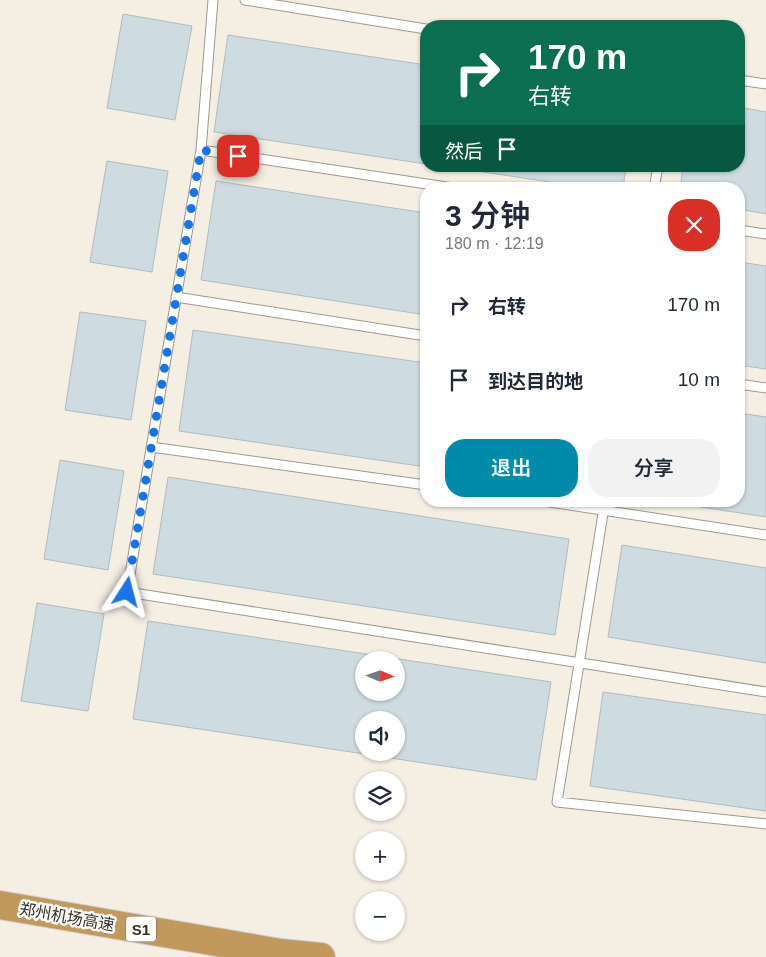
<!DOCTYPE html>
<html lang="zh">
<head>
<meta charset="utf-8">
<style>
	body { margin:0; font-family:Arial,"Noto Sans SC",sans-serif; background:#f2f2f3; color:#1f2937; height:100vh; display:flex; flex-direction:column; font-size:19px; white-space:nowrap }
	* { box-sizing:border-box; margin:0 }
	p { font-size:16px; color:#747a83 }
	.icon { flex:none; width:28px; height:28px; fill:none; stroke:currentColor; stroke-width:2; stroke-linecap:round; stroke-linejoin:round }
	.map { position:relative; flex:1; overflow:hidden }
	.drawer { position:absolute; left:420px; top:182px; width:325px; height:325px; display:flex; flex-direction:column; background:#fff; border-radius:20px; box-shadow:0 1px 4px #0004 }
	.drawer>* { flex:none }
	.banner { position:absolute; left:420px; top:20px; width:325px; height:152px; border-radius:20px; box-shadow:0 1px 4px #0004; background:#0b6e4f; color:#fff; overflow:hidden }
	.needle { width:32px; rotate:92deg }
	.buttons { position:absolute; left:355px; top:651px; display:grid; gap:10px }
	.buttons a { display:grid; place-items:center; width:50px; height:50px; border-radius:50%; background:#fff; box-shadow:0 1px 4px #0004; font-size:25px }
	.pin { position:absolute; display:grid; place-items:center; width:42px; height:42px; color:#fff; margin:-21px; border-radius:10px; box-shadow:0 2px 8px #0006 }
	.me { position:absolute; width:55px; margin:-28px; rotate:9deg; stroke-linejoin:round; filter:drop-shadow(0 0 4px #0008) }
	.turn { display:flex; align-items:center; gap:18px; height:105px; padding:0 25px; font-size:22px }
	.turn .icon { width:65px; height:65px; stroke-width:2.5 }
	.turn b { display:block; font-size:35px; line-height:42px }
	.then { display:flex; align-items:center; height:48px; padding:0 25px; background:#0003; gap:10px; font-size:19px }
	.round { display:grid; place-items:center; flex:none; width:52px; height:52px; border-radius:20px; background:#f2f2f3 }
	.head { display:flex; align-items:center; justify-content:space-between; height:85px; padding:0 25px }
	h1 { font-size:30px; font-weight:600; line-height:38px }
	.button { display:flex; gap:10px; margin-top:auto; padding:10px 25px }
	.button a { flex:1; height:58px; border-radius:20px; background:#008baa; color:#fff; font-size:20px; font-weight:600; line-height:58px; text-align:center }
	.button a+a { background:#f2f2f3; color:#1f2937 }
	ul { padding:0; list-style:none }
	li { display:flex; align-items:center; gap:15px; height:75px; padding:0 25px }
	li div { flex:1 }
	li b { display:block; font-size:19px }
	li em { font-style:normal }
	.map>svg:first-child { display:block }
	.building { fill:#cedbe0; stroke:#afbcc1; fill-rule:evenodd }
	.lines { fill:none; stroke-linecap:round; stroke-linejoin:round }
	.lane-casing { stroke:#a0998f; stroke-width:11 }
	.highway-casing { stroke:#d2d1d1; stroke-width:30 }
	.lane { stroke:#fff; stroke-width:9 }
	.highway { stroke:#c2995c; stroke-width:28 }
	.route { stroke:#1a73e8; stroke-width:9; stroke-dasharray:0 16.2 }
	.labels { text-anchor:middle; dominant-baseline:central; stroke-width:5; stroke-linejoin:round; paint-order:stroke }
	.shield { fill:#fffcf7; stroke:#706d69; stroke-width:1 }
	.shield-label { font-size:15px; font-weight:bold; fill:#33302c }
	.street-label { font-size:16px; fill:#33302c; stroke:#fffcf7 }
</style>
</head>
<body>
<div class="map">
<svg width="766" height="957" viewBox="0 0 766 957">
	<rect width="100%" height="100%" fill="#f5eee3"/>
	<path class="building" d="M123 14 192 26 175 120 107 108Z
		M228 35 426 65V164L214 132Z
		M739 107 766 112V214L739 209V189H680L683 166H739Z
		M107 161 168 171 152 272 90 262Z
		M444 166H626L623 189H596Z
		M216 181 426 213V315L201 280Z
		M739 262 766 266V369L739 365Z
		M80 312 146 321 131 420 65 410Z
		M193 330 426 363V467L179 431Z
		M739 413 766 417V517L662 501H739Z
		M60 460 124 471 108 570 44 559Z
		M168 477 569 539 555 635 153 574Z
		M622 545 766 568V663L608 637Z
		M37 603 104 614 88 711 21 701Z
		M148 621 551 682 536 780 133 719ZM364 660H396V692H364ZM364 720H396V752H364Z
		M603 692 766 715V811L590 786Z"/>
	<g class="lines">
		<defs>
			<path id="lane" d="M245 0 426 29
				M739 80 766 84
				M201 150 213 0
				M460 189 201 150 127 592 766 692
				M654 189 658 166
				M739 230 766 234
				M176 297 426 336
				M739 384 766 388
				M151 447 426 485
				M543 501 766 535
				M605 501 557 802 766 824"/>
			<path id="highway" d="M0 905 281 953 321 957"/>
		</defs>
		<use href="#lane" class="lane-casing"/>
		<use href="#highway" class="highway-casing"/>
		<use href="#lane" class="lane"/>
		<use href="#highway" class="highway"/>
	</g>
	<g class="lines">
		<path class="route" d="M127 592 201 150 238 156"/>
	</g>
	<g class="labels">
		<rect class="shield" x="126" y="916.5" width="30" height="25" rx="4"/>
		<g class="shield-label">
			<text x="141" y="929">S1</text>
		</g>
		<g class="street-label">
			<text transform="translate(67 917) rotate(10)">郑州机场高速</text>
		</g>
	</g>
</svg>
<div class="buttons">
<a><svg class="needle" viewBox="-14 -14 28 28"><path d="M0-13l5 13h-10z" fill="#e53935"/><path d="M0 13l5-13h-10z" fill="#747a83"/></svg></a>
<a><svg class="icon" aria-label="sound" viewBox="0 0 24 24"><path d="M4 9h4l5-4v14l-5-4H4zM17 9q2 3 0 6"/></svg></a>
<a><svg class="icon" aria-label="layers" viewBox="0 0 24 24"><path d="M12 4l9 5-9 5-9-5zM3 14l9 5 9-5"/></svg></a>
<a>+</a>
<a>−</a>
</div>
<div class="pin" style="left:238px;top:156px;background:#d93025"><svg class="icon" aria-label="arrive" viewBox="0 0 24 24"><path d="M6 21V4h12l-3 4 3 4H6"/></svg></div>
<svg class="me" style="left:127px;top:592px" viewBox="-20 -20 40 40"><path d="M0-17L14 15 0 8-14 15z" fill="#1a73e8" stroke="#fff" stroke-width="4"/></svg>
<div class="banner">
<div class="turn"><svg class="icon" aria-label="right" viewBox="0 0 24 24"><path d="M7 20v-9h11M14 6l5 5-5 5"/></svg><div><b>170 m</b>右转</div></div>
<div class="then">然后<svg class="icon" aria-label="arrive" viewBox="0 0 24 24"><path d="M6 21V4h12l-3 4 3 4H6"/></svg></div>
</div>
<section class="drawer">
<div class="head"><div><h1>3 分钟</h1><p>180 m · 12:19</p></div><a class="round" style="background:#d93025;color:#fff"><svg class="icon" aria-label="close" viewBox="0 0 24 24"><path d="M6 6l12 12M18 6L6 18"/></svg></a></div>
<ul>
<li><svg class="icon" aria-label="right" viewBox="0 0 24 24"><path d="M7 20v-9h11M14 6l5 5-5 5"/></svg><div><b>右转</b></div><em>170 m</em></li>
<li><svg class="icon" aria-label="arrive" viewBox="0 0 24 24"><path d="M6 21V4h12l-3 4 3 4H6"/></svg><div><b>到达目的地</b></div><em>10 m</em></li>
</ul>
<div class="button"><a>退出</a><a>分享</a></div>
</section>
</div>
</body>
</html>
